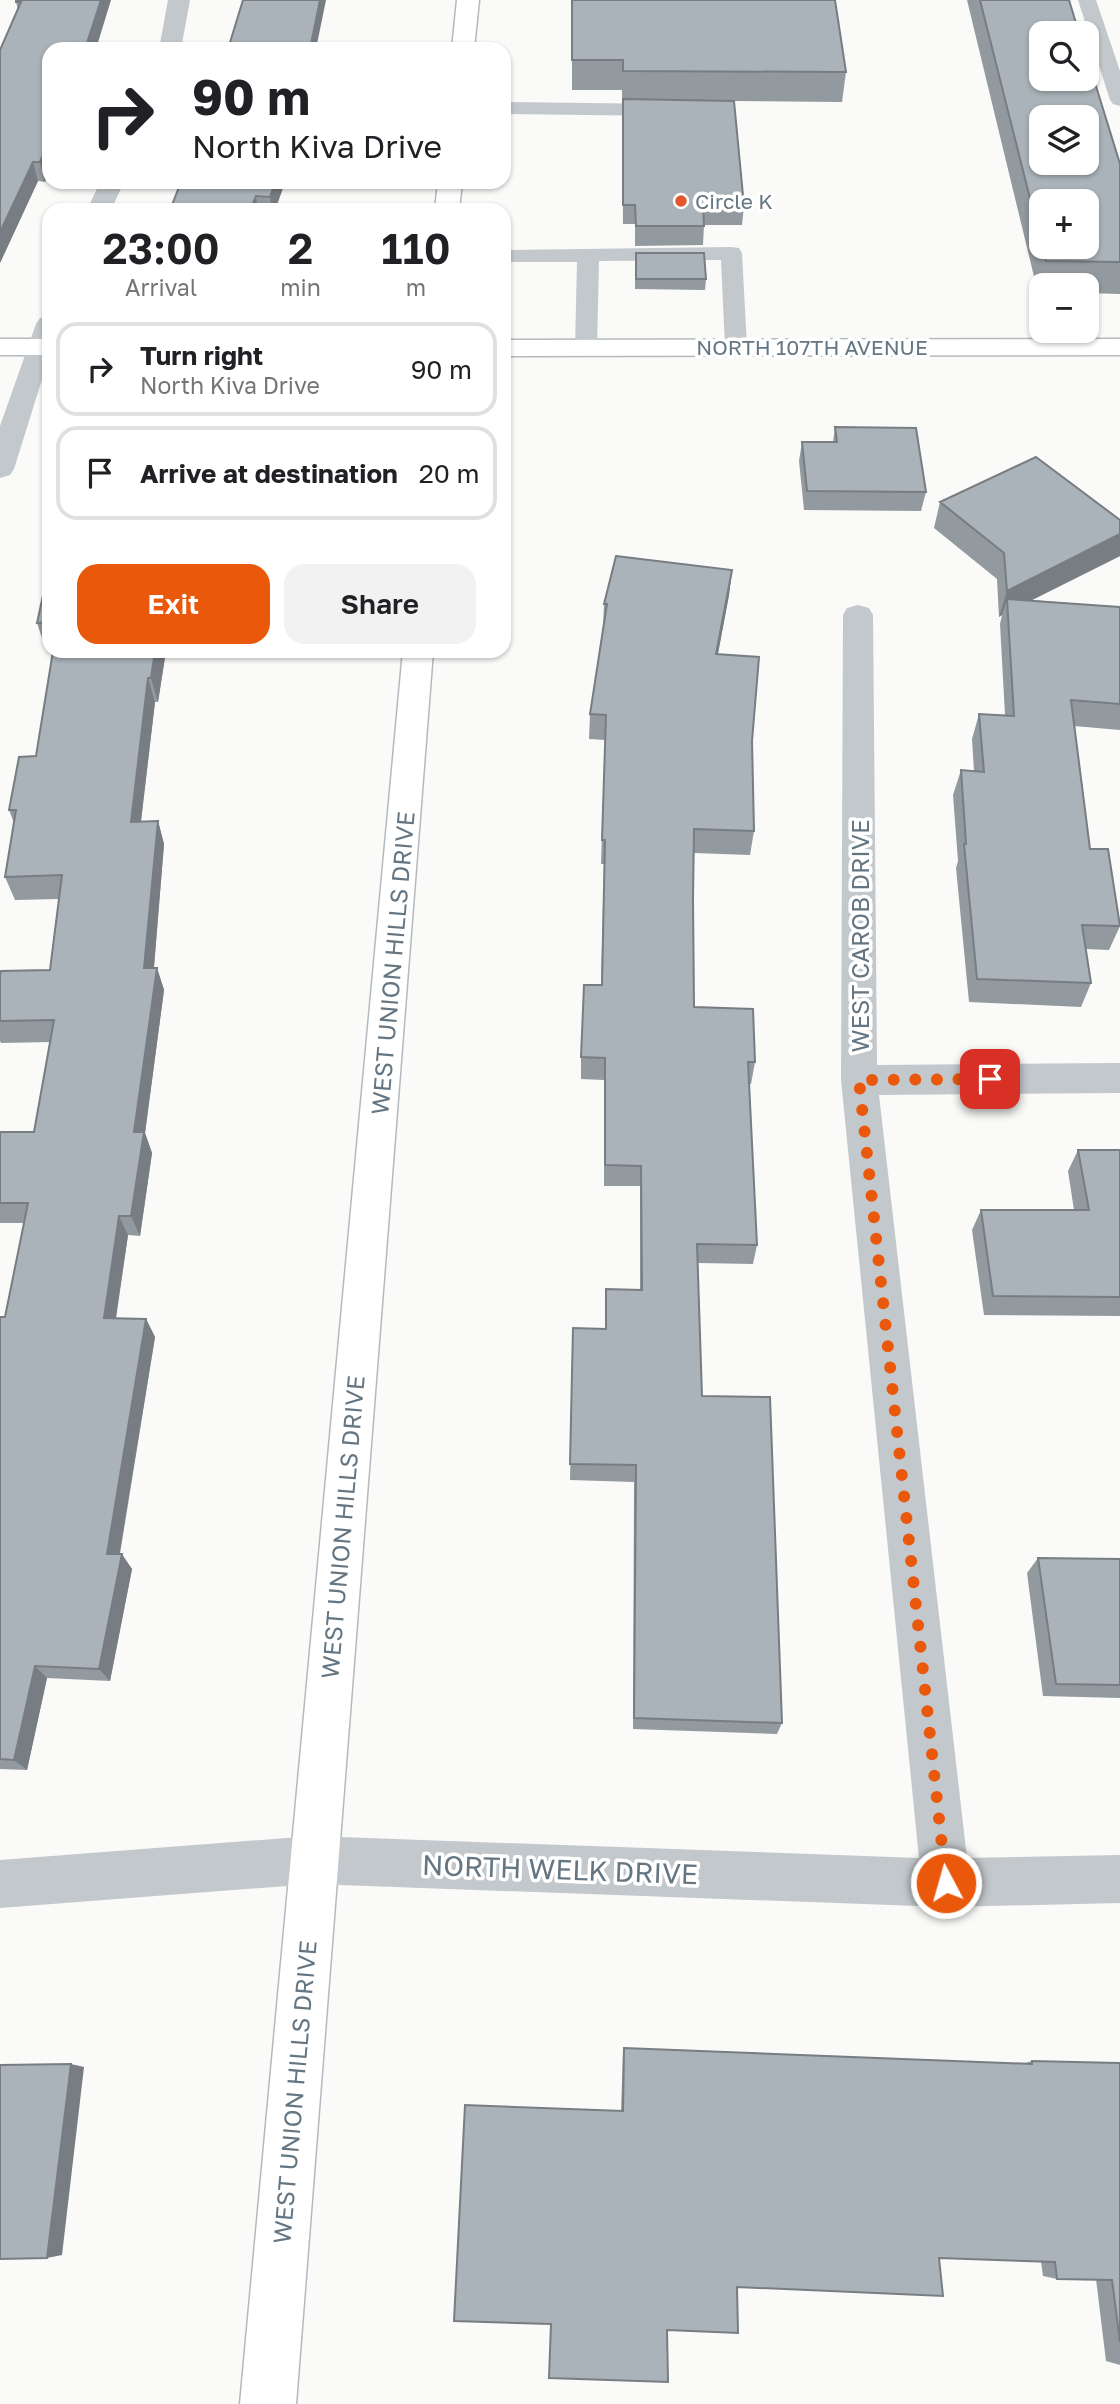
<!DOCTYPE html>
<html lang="en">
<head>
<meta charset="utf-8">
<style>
	body { margin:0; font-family:"Golos Text",sans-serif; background:#f2f2f2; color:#202124; height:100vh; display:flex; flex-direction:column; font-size:26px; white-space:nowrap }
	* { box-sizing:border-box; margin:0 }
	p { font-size:23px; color:#757577 }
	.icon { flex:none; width:38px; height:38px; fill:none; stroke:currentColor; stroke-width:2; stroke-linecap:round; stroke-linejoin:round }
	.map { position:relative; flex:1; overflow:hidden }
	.sheet { position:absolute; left:42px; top:203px; width:469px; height:455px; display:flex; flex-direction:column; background:#fff; border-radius:21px; box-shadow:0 2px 5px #0004 }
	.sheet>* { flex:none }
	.top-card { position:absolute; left:42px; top:42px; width:469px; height:147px; border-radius:21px; box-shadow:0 2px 5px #0004; background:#fff; color:#202124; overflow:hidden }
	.controls { position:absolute; left:1029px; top:21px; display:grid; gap:14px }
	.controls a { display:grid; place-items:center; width:70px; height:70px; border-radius:14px; background:#fff; box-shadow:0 2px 5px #0004; font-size:35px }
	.pin { position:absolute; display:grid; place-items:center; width:60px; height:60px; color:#fff; margin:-30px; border-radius:14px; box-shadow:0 4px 10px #0006 }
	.me { position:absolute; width:77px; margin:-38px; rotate:354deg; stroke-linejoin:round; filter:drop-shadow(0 0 5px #0008) }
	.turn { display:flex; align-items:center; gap:24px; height:147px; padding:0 35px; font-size:32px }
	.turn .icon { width:91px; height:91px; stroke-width:2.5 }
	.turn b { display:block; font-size:49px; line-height:60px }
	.eta { display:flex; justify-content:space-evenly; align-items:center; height:119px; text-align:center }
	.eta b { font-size:42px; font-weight:600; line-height:49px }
	.action { display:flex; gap:14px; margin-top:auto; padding:14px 35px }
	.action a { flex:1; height:80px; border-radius:21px; background:#ea580c; color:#fff; font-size:28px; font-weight:600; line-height:80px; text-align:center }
	.action a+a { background:#f2f2f2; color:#202124 }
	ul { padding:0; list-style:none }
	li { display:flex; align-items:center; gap:21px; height:94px; margin:0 14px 10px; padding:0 21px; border:4px solid #e0e0e0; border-radius:21px }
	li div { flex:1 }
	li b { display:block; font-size:26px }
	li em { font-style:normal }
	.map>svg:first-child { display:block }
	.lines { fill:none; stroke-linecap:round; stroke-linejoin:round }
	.secondary-casing { stroke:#b3babf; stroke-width:3 }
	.lane { fill:#c3c8cc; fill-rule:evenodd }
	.street { fill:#c3c8cc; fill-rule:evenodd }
	.secondary { fill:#fff; fill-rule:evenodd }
	.wall { fill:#929a9f; fill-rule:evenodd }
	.shaded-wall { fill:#777d82 }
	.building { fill:#aab3b9; stroke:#777d82; stroke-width:2; fill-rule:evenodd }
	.route { stroke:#ea580c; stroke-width:12; stroke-dasharray:0 21.6 }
	.poi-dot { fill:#e4572e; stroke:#fff; stroke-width:2.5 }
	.labels { text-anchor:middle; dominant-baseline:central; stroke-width:7; stroke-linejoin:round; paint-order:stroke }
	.far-poi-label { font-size:21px; fill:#657683; stroke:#fff; text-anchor:start }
	.far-street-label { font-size:21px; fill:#657683; stroke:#fff }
	.street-label { font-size:24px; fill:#657683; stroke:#fff }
	.near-street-label { font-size:28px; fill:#657683; stroke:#fff }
</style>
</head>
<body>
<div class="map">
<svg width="1120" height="2404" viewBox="0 0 1120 2404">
	<rect width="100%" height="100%" fill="#fafaf8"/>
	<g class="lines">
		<defs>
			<path id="secondary" d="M457 0H479L474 49H452Z
				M438 182H462L459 210H435Z
				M0 339H49V355H0Z
				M1120 339V355L504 356V340Z
				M403 651H433L296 2404H240Z"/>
		</defs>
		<use href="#secondary" class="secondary-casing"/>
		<path class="lane" d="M1078 0H1096L1120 71V106L1113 104 1110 100Z
			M504 102 666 104 673 106 676 110 673 114 666 116 504 114Z
			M731 247 739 248 742 253 747 347 744 352H728L725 347 721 260 599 261 597 348 594 353H578L575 348 577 262H504V250Z"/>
		<path class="street" d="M168 0H190L181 49H159Z
			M100 182H124L111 210H87Z
			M49 316V357L14 469 10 475 0 478V426L36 324 40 318Z
			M858 605 869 608 873 615 877 1065 1120 1063V1093L879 1095 967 1858 1120 1855V1903L946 1907 313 1884 0 1908V1860L313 1836 919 1858 841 1080 843 615 847 608Z"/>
		<use href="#secondary" class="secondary"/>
	</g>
	<path class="wall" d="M111 0 49 49V172L45 182 38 181 0 263 18 10 16 2Z
		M572 0 846 72 842 102 734 101 744 206 742 225H704L703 245 635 246V224H623L622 90H572Z
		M967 0H1069L1120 164V294L1087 293V285H1041V293H1038ZM1041 201 1087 247H1041Z
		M181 182H294L292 189 283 188 275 210H170Z
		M635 263 706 279 705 290 635 289Z
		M835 427 926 492 921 511 804 510 799 461 802 442H833Z
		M940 502 1120 520V556L1032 600 1120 607V730L1074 726 1090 849 1120 926 1109 950 1086 949 1091 983 1081 1007 969 1002 956 868 958 861 953 795 961 770 974 771 972 739 979 714 1005 715 1000 624 1002 615 999 617 997 579 934 528Z
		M49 553V647H45L37 623 48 571 46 564Z
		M732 570 729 595 718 654 752 741 754 831 750 855 694 853 693 899 694 1007 755 1062 751 1084H749L757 1245 753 1264 698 1263 702 1396 782 1723 777 1734 633 1729 634 1482 570 1480 573 1328 605 1329 606 1289 640 1290V1186H604V1080L581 1079V1057L601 985 604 864H601L605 740 589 739 590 714 603 626 604 604Z
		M166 651 158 702H155L141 822 158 821 164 844 154 968H157L164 990 145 1133 152 1153 140 1236 128 1235 116 1319H146L155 1337 120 1554 132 1569 110 1681 47 1678 27 1770 0 1769V1317H5L24 1223H0V1132H34L50 1042 1 1043 0 1041V975L50 970 59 899 15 900 5 877 14 823 9 810 36 756Z
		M1078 1150H1120V1316L984 1315 972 1230 981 1210H1074L1068 1171Z
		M1038 1558 1120 1559V1698L1043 1696 1027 1573Z
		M624 2048 1022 2064 1032 2061 1120 2063V2365L1106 2361 1096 2279H1057L1043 2276 1041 2262 621 2111 623 2052Z"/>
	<path class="shaded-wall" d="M101 0H111L96 49H85Z
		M320 0H326L316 49H310Z
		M49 142V172L45 182 40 162Z
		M33 162 38 181 0 263V232Z
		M275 182H282L283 188 275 210H272L270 197Z
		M256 196 258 210H250Z
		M1120 534V556L1008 612 1007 599 1002 615 999 617 1007 591Z
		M732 570 729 595 713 679 716 654Z
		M155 651H166L158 702 151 678Z
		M148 678 155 702 138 845 131 822Z
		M158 821 164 844 152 990 144 968Z
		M157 968 164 990 145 1133 152 1153 140 1236 131 1216 134 1132Z
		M119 1216 128 1235 113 1336 104 1318Z
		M146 1319 155 1337 117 1568 107 1554Z
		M122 1554 132 1569 110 1681 99 1669Z
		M35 1666 47 1678 27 1770 14 1760Z
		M71 2064 84 2067 62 2255 47 2258Z"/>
	<path class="building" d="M16 0H101L85 49H49V142L40 162H33L0 232V50L21 2H16Z
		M243 0H320L310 49H228Z
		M572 0H835L846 72 623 71V60H572Z
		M980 0H1069L1079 33H1041V79H1087V57L1120 164V262L1046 261 1042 247H1087V201H1041V242ZM1041 117H1087V163H1041Z
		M623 99 734 101 744 206H703L704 226H636L635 205H623Z
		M181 182H275L270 197 256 196 250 210H170Z
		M636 253H704L706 279H636Z
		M835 427 916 428 926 492 807 491 802 442H837Z
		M1036 457 1120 520V534L1007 591 1004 553 940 502Z
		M49 553V564H46Z
		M616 556 732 570 716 654 759 657 752 741 754 831 694 829 693 899 694 1007 753 1009 755 1062H748L757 1245 697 1244 702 1396 770 1397 782 1723 634 1718 636 1465 570 1464 573 1328 606 1329V1289L642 1290 641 1166 605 1165V1058L581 1057 584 985H602L605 840H602L606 715 590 714 607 604H604Z
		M49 568V622L37 623Z
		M1007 599 1120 607V704L1071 700 1090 849H1108L1120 926 1082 925 1091 983 977 979 964 844H966L961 770 984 772 979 714 1014 716Z
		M53 651H155L151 678H148L131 822 158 821 144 968H157L134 1132H144L131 1216H119L104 1318 146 1319 107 1554H122L99 1669 35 1666 14 1760 0 1759V1317H5L28 1203H0V1132H34L54 1020 0 1021V975L1 971 50 970 62 875 5 877 16 810H9L19 757 36 756Z
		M1078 1150H1120V1297L993 1296 981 1210H1089Z
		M1038 1558 1120 1559V1685L1056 1684Z
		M624 2048 1032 2064V2061L1120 2063V2342L1112 2280 1057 2279 1055 2262 939 2258 943 2296 737 2287 738 2333 667 2330 668 2382 549 2378 551 2324 454 2321 465 2105 623 2111Z
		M71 2064 47 2258 0 2259V2065Z"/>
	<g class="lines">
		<path class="route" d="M946 1883 859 1080 990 1079"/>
	</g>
	<circle class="poi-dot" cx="681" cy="201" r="7"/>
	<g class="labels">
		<g class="far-poi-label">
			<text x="695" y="201">Circle K</text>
		</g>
		<g class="far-street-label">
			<text x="812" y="347">NORTH 107TH AVENUE</text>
		</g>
		<g class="street-label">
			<text transform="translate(859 936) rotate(-90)">WEST CAROB DRIVE</text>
			<text transform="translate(392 963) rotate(-85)">WEST UNION HILLS DRIVE</text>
			<text transform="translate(342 1527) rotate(-85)">WEST UNION HILLS DRIVE</text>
			<text transform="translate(294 2092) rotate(-85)">WEST UNION HILLS DRIVE</text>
		</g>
		<g class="near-street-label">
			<text transform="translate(560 1869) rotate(2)">NORTH WELK DRIVE</text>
		</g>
	</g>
</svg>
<div class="controls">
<a><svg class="icon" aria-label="search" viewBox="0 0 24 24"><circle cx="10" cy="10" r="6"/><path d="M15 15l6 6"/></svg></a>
<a><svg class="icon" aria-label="layers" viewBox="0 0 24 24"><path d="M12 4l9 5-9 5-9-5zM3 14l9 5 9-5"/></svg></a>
<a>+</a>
<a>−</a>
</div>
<div class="pin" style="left:990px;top:1079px;background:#d93025"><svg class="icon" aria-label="arrive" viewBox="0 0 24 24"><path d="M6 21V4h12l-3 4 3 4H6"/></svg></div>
<svg class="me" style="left:946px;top:1883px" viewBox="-20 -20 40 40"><circle r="17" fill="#ea580c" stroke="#fff" stroke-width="3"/><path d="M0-11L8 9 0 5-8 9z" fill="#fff"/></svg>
<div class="top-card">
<div class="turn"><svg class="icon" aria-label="right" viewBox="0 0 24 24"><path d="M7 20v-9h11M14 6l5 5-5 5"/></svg><div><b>90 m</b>North Kiva Drive</div></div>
</div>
<section class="sheet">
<div class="eta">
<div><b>23:00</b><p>Arrival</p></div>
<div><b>2</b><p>min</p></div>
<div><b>110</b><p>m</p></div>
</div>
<ul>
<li><svg class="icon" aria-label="right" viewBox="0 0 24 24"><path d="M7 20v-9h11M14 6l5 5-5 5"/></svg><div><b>Turn right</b><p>North Kiva Drive</p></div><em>90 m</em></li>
<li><svg class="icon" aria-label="arrive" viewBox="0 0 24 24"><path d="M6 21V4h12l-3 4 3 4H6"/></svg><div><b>Arrive at destination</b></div><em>20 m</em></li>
</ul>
<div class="action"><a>Exit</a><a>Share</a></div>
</section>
</div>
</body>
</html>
